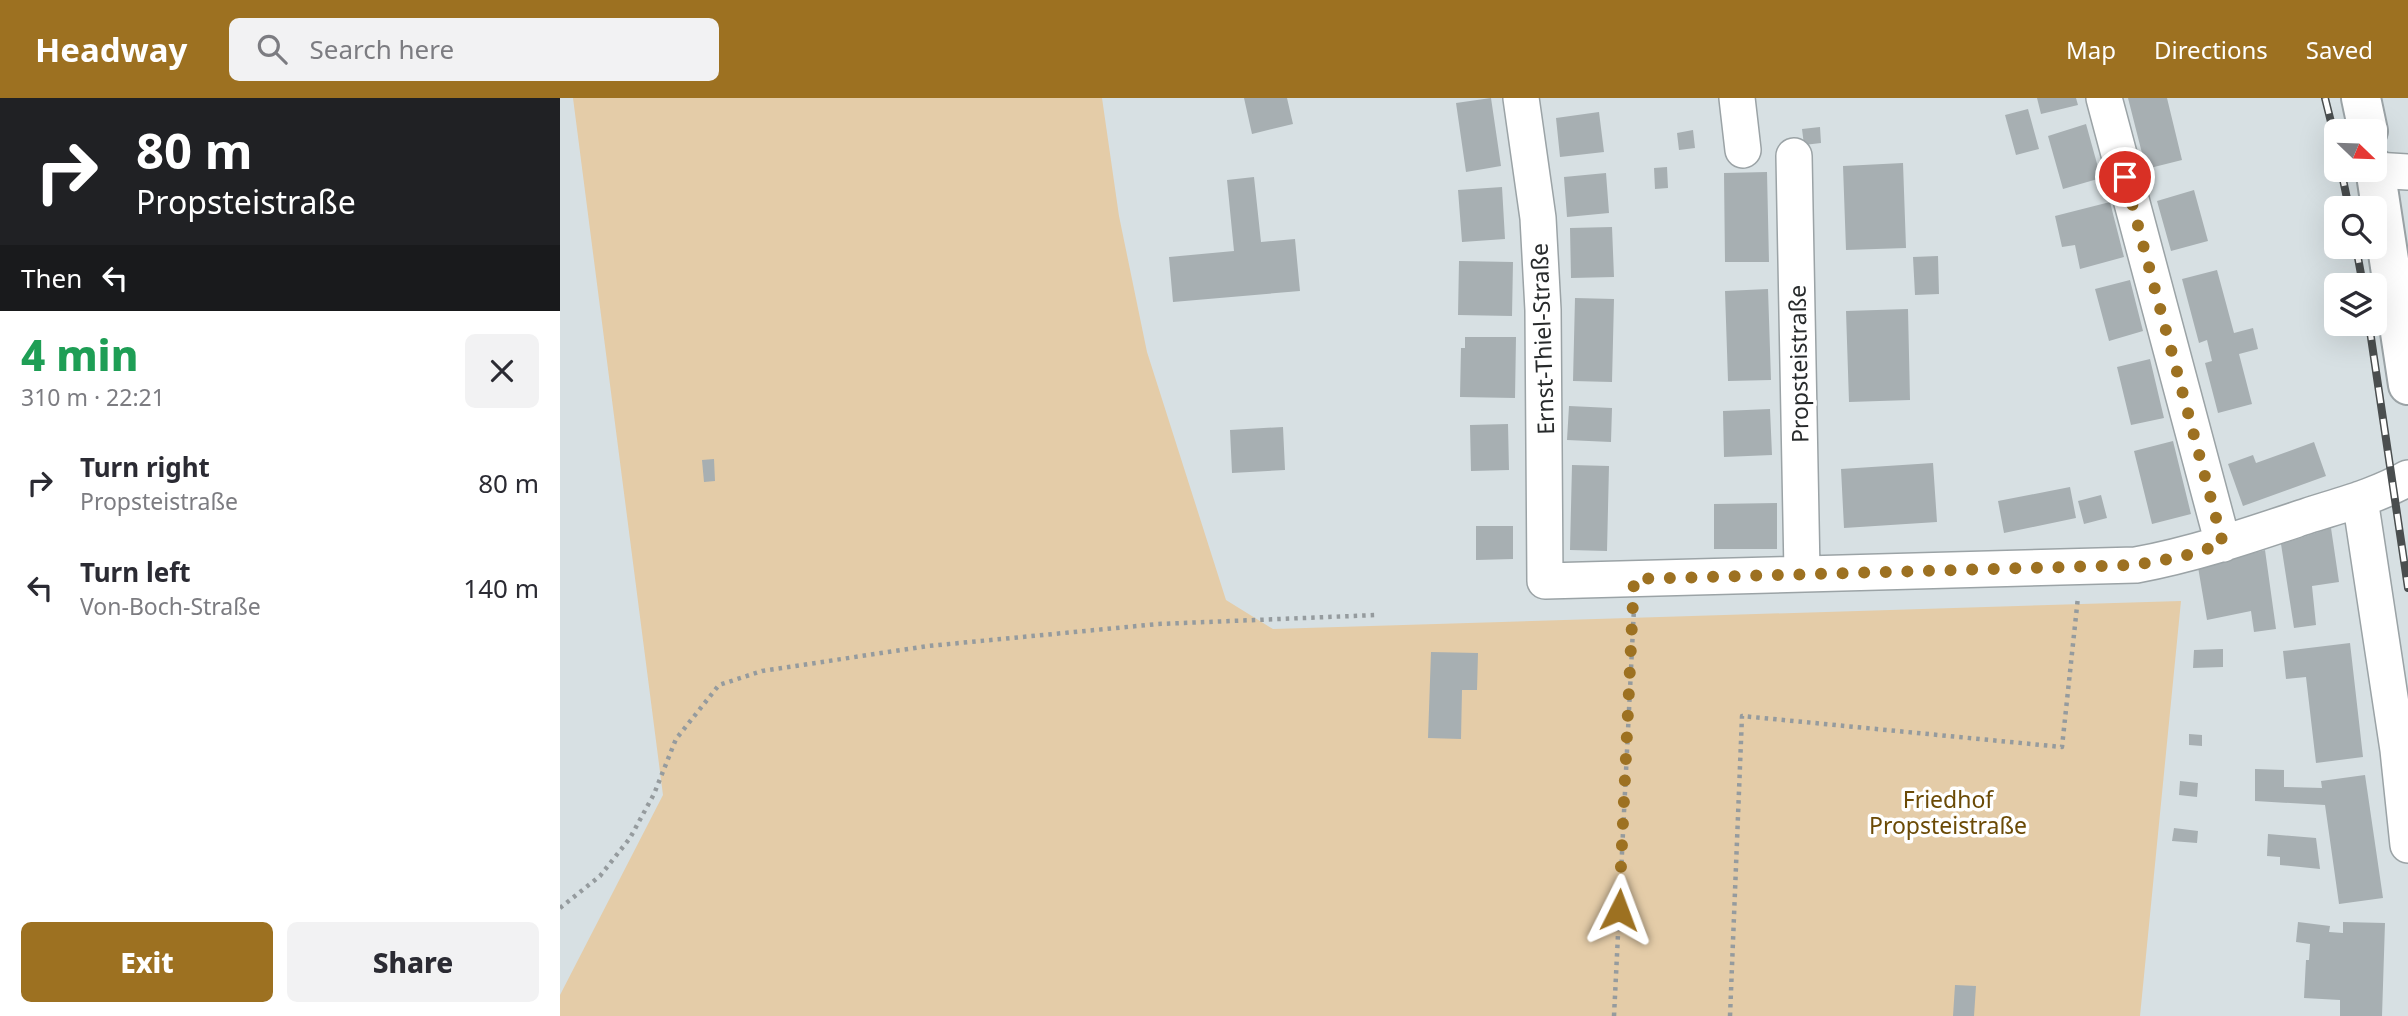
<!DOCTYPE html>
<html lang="en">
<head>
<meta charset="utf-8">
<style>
	body { margin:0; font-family:"Noto Sans",sans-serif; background:#f2f2f3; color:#2b2b33; height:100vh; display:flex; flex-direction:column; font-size:26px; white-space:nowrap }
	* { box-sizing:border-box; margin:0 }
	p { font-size:23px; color:#7c7c81 }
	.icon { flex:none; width:38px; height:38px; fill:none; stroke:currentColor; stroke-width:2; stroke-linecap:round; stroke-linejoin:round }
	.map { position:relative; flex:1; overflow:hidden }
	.side { display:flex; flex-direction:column; background:#fff; width:560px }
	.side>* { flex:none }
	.hud { background:#202124; color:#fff; overflow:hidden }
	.needle { width:46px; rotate:113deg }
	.fabs { position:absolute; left:1764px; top:21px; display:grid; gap:14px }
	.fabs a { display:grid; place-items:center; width:63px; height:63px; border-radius:10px; background:#fff; box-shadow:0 7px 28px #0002; font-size:35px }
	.pin { position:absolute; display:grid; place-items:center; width:60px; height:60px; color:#fff; margin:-30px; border:4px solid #fff; border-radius:50%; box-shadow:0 2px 7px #0007 }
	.me { position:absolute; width:77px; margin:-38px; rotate:3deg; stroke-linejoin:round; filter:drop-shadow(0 0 5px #0008) }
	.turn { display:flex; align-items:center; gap:24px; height:147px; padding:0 21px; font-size:32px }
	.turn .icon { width:91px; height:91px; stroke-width:2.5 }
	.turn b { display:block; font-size:49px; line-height:60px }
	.then { display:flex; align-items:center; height:66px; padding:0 21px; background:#0003; gap:14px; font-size:26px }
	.round { display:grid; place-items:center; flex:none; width:74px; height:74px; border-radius:10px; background:#f2f2f3 }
	.head { display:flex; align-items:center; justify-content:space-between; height:119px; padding:0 21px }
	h1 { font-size:42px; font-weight:800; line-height:52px; color:#1e9e55 }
	.primary-button { display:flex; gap:14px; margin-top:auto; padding:14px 21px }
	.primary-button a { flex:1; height:80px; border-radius:10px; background:#9d7121; color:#fff; font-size:28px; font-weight:800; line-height:80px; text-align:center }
	.primary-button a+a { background:#f2f2f3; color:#2b2b33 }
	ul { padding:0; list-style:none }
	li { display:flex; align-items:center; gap:21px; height:105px; padding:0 21px }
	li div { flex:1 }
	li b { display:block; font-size:26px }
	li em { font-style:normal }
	header { display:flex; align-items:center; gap:42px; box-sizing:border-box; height:98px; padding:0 35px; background:#9d7121; color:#fff }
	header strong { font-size:33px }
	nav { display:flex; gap:38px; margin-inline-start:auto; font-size:24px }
	.search { width:490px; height:63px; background:#f2f2f3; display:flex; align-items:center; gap:18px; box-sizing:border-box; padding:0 24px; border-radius:10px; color:#7c7c81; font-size:26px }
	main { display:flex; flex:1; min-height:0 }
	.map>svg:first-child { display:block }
	.green { fill:#e4cca8 }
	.building { fill:#a7afb2 }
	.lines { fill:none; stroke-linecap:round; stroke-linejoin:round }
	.minor-casing { stroke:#9ba3a6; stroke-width:38 }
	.major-casing { stroke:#9ba3a6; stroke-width:42 }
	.path { stroke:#959b9e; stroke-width:4.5; stroke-dasharray:3.5 5; stroke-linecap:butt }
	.minor { stroke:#fff; stroke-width:35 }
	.major { stroke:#fff; stroke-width:38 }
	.rail-casing { stroke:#4a4e4f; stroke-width:8 }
	.rail { stroke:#fff; stroke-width:5; stroke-dasharray:16; stroke-linecap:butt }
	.route { stroke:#9d7121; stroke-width:12; stroke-dasharray:0 21.6 }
	.labels { text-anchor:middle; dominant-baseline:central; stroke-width:7; stroke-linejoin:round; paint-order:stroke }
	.street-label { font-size:23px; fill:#272a2b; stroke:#fff }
	.park-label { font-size:23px; fill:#6b4a06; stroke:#fff }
</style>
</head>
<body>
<header>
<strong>Headway</strong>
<div class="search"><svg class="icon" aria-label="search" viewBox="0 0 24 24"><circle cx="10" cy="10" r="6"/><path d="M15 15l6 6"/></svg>Search here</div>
<nav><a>Map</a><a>Directions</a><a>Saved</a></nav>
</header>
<main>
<section class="side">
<div class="hud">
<div class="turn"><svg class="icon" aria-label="right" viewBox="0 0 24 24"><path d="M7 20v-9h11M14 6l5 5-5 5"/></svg><div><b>80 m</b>Propsteistraße</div></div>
<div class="then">Then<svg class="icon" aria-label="left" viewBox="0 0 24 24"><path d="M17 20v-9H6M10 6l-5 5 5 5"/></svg></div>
</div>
<div class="head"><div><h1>4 min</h1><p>310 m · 22:21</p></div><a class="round"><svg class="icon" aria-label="close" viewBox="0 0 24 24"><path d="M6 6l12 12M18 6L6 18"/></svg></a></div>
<ul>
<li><svg class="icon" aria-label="right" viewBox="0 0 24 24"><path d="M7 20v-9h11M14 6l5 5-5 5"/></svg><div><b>Turn right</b><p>Propsteistraße</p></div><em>80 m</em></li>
<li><svg class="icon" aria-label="left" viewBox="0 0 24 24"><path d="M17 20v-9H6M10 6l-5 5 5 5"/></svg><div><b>Turn left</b><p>Von-Boch-Straße</p></div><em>140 m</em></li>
</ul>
<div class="primary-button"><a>Exit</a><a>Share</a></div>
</section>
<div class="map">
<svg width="1848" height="918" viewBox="0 0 1848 918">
	<rect width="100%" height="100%" fill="#d7e0e3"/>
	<path class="green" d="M13 0H542L559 118 587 254 666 502 713 531 1621 503 1580 918H0V897L103 697Z"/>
	<path class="building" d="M684 0H727L733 26 692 36Z
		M931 0 941 68 906 74 896 5Z
		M1477 0H1516L1518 7 1481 16Z
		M1568 0H1607L1622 62 1586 71Z
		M1468 11 1479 51 1456 57 1445 17Z
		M1039 14 1044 54 1000 59 996 20Z
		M1526 26 1541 80 1503 91 1488 38Z
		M1260 29 1261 45 1244 47 1242 31Z
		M1133 32 1135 50 1119 52 1117 35Z
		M1343 65 1346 150 1286 152 1283 68Z
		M1107 69 1108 90 1095 91 1094 70Z
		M1207 74 1209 164H1165L1164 75Z
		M1046 75 1049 115 1007 119 1004 79Z
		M694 79 701 144 735 141 740 193 613 204 609 159 674 153 667 82Z
		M942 89 945 141 902 144 898 92Z
		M1634 92 1648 143 1611 153 1597 103Z
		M1550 104 1564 159 1520 171 1515 147 1502 149 1495 118Z
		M1052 129 1054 179 1011 180 1010 130Z
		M1378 158 1379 196 1355 197 1353 159Z
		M899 163 953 164 952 218 898 217Z
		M1657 172 1674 235 1693 230 1698 251 1679 256 1692 306 1658 315 1645 265 1652 263 1647 242 1639 245 1622 181Z
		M1570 182 1583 233 1549 243 1535 191Z
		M1208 191 1211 282 1168 283 1165 193Z
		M1015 200 1054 201 1052 284 1013 283Z
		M1348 211 1350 302 1289 304 1286 213Z
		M905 239H956L955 300 900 299 901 250H905Z
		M1590 261 1604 320 1571 327 1557 269Z
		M1009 308 1052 310 1051 344 1007 342Z
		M1210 311 1212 357 1164 359 1163 313Z
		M948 326 949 372 911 373 910 327Z
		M723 329 725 372 672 375 670 332Z
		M1613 343 1631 416 1592 426 1574 353Z
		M1754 344 1766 378 1683 408 1668 366 1693 357 1696 365Z
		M154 361 155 383 144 384 142 362Z
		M1373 365 1377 424 1284 430 1281 371Z
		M1012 367 1049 368 1047 453 1010 452Z
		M1510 389 1516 420 1444 435 1438 403Z
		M1541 397 1547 420 1524 426 1518 403Z
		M1217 405V451H1154V406Z
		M916 428H953V461L916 462Z
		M1771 430 1779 484 1752 488 1756 527 1734 530 1721 446Z
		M1705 452 1716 531 1694 534 1691 513 1647 522 1638 469Z
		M1790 545 1803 659 1756 665 1746 579 1726 581 1723 553Z
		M1663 551V569L1633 570 1634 552Z
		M871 554 918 555 917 592H902L901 641 868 640Z
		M1629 636 1642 637V648L1629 647Z
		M1695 671 1724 672V689L1762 690 1761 683 1805 677 1823 800 1779 806 1765 707 1695 703Z
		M1620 683 1638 685 1637 699 1619 697Z
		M1614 730 1638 733 1637 745 1612 743Z
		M1708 736 1756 740 1760 771 1720 767V759L1707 758Z
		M1738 824 1770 828 1769 834 1783 835V824L1825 825 1822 918H1780V902L1744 900 1746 862H1749L1750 846 1736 844Z
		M1395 887 1416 888 1414 918H1393Z"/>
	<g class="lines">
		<defs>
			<path id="minor" d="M961 0 978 120 983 212 985 483 1576 467C1635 456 1690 437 1747 418 1781 407 1817 398 1848 380
				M1177 0 1183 52
				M1544 0 1663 446
				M1234 58 1242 474
				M1815 72 1848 74
				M1800 401 1838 652 1848 747"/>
			<path id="major" d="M1801 0 1808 33
				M1815 70 1848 287"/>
		</defs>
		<use href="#minor" class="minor-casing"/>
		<use href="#major" class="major-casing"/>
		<path class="path" d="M0 810 40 778 70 740 94 696 116 641 159 587 202 573 368 548 598 526 816 517
			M1054 918 1074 510
			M1170 918 1182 618 1502 649 1518 499"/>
		<use href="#minor" class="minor"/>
		<use href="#major" class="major"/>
		<defs>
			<path id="rail" d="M1765 0 1776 44
				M1781 72 1789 110
				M1796 149 1803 187
				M1809 226 1848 490"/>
		</defs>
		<use href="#rail" class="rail-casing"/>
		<use href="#rail" class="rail"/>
	</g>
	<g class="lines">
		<path class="route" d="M1059 812 1074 481 1576 467 1624 458 1663 446 1565 79"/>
	</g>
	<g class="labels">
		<g class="street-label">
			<text transform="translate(982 241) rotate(-92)">Ernst-Thiel-Straße</text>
			<text transform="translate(1238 266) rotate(-91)">Propsteistraße</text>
		</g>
		<g class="park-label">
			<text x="1388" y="701">Friedhof<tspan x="1388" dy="26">Propsteistraße</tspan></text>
		</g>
	</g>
</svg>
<div class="fabs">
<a><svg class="needle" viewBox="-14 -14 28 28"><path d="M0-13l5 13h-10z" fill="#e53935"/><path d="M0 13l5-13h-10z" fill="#7c7c81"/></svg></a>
<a><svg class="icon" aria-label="search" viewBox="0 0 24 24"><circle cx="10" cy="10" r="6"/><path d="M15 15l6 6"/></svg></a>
<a><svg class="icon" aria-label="layers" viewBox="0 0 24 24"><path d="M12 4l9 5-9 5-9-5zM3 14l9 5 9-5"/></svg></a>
</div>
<div class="pin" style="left:1565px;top:79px;background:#d93025"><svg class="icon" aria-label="arrive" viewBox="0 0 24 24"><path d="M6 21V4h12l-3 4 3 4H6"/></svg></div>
<svg class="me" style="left:1059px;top:812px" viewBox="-20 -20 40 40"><path d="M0-17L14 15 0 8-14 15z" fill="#9d7121" stroke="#fff" stroke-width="4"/></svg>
</div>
</main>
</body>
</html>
